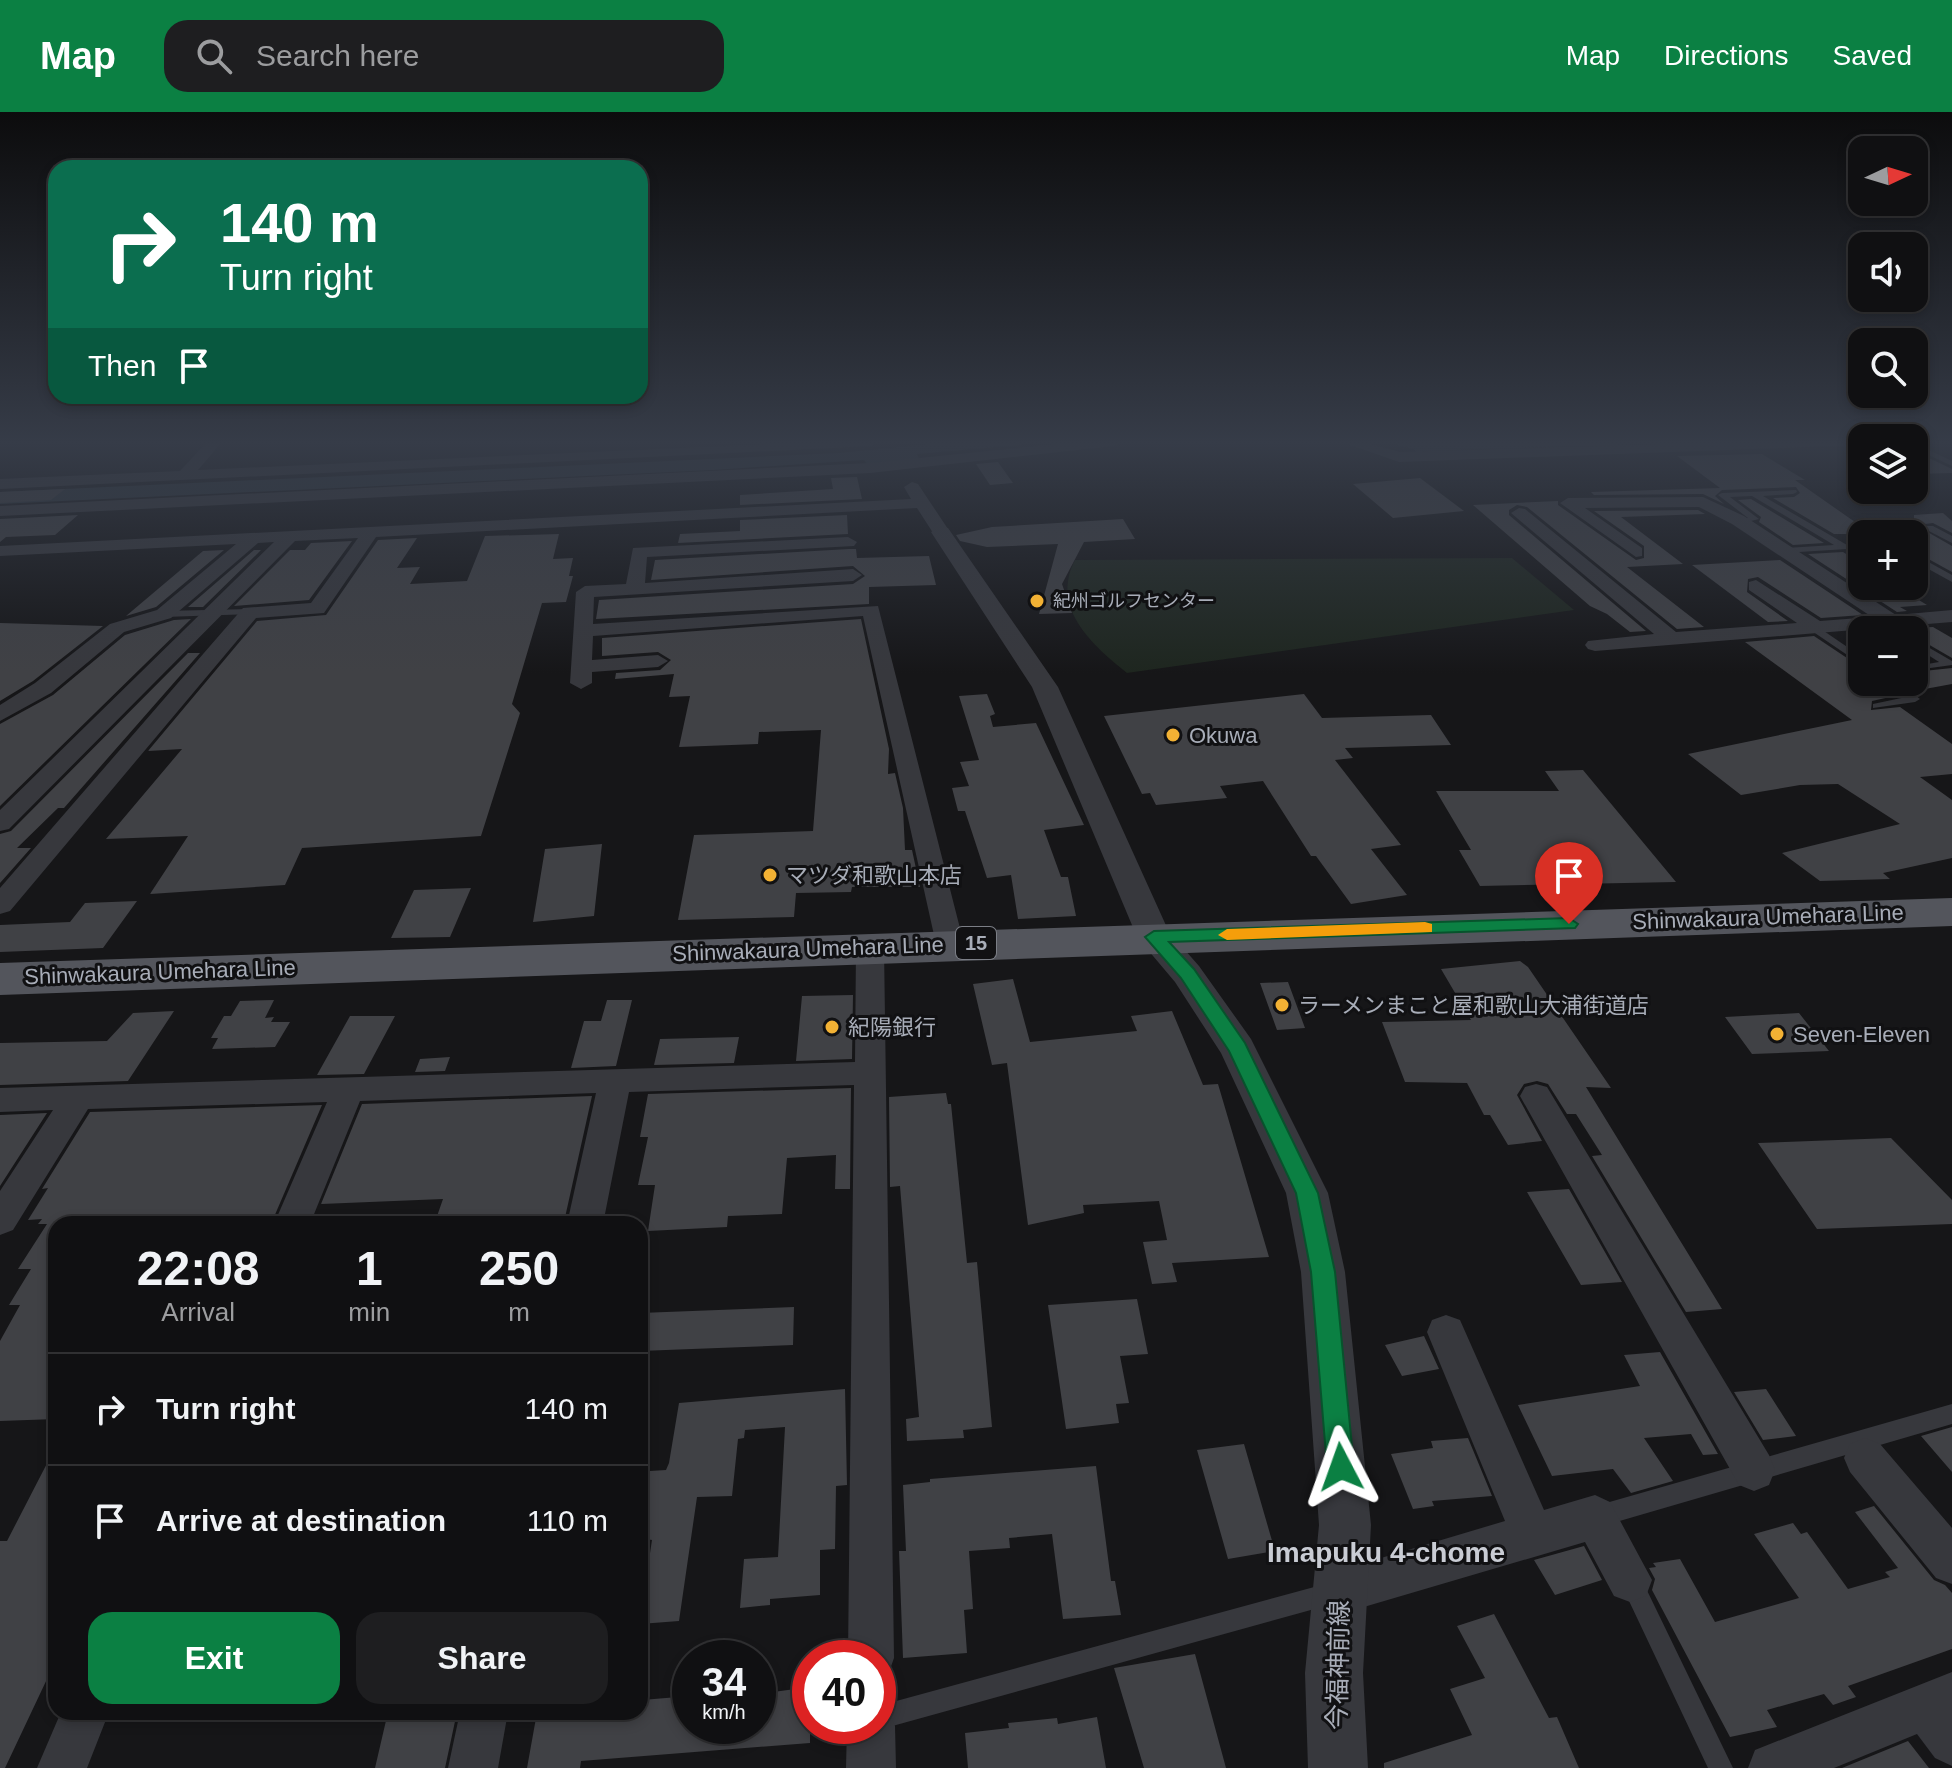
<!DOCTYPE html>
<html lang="en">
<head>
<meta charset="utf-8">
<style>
	body { margin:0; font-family:Arial,"Noto Sans JP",sans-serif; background:#1e1e20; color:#f1f3f6; height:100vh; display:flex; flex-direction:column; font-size:30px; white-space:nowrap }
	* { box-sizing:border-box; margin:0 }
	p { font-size:26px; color:#9c9d9f }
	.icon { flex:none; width:44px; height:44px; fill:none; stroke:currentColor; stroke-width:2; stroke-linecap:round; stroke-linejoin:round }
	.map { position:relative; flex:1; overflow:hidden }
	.details { position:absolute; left:48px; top:1104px; width:600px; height:504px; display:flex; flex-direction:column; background:#101012; border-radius:24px; box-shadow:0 4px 12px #0003,0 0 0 2px #303032 }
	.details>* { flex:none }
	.banner { position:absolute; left:48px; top:48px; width:600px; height:244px; border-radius:24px; box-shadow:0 4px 12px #0003,0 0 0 2px #303032; background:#0b6e4f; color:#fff; overflow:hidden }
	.needle { width:52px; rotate:86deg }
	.controls { position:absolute; left:1848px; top:24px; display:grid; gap:16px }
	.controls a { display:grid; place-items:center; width:80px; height:80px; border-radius:16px; background:#101012; box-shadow:0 4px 12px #0003,0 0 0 2px #303032; font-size:40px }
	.speed { position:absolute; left:672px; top:1528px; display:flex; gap:16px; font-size:40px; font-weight:700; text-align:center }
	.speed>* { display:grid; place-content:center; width:104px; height:104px; border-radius:50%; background:#101012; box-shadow:0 4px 12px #0003,0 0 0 2px #303032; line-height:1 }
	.speed small { font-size:20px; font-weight:400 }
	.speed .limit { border:12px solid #d22; background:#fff; color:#111 }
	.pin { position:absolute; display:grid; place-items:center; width:68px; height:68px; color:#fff; margin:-82px -34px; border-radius:50% 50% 50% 0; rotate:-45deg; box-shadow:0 0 8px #0007 }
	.pin .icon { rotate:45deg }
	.me { position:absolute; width:88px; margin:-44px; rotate:356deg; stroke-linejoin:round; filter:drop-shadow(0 0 6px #0008) }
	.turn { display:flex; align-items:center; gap:28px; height:168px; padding:0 40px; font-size:36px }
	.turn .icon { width:104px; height:104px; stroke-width:2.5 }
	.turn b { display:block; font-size:56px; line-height:68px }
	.then { display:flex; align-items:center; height:76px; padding:0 40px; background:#0003; gap:16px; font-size:30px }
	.eta { display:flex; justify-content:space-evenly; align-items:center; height:136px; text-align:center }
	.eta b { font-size:48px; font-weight:700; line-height:56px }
	.action { display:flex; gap:16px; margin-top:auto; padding:16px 40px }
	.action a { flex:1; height:92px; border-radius:24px; background:#0b8043; color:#fff; font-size:32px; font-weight:700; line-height:92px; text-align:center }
	.action a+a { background:#1e1e20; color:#f1f3f6 }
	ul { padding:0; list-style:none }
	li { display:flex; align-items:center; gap:24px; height:112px; padding:0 40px; border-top:2px solid #303032 }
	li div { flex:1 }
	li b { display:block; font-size:30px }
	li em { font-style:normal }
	header { display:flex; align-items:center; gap:48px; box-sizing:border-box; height:112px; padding:0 40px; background:#0b8043; color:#fff }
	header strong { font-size:38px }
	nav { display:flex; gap:44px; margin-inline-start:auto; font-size:28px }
	.search { width:560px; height:72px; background:#1e1e20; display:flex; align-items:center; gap:20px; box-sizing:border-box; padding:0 28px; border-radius:24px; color:#9c9d9f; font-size:30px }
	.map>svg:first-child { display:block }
	.green { fill:#1e261f }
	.water { fill:#2c353c }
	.building { fill:#404145 }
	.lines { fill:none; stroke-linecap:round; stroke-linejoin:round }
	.service { fill:#37383d; fill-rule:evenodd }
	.minor { fill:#37383d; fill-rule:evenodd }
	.tertiary { fill:#37383d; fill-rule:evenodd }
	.primary { fill:#53555c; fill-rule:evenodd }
	.route { fill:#0b8043; stroke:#07532c; stroke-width:2 }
	.slow { fill:#f59e0b }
	.poi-dot { fill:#f2b134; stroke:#111113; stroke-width:3 }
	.labels { text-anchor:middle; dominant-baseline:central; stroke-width:6; stroke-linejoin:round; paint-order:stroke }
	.far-poi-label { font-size:18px; fill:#a8adb8; stroke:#111113; text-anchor:start }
	.shield { fill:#111113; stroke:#7b7e86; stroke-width:2 }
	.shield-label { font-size:20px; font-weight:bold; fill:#a8adb8 }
	.poi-label { font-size:22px; fill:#a8adb8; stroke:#111113; text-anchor:start }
	.street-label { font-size:22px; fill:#a8adb8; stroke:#111113 }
	.near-street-label { font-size:26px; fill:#a8adb8; stroke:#111113 }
	.near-neighbourhood-label { font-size:28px; font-weight:bold; fill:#c9ccd4; stroke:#111113 }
</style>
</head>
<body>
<header>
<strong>Map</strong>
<div class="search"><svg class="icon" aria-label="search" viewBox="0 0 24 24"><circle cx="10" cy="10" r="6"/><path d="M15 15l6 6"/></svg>Search here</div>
<nav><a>Map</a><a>Directions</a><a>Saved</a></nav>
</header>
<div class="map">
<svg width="1952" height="1656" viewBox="0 0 1952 1656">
	<rect width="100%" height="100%" fill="#161618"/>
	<path class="green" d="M1512 446 1574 498 1127 561C1092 533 1050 496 1075 448Z"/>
	<path class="water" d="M949 330H1051L917 342 919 347 867 352 864 348 713 358 0 392V380L839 341Z
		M1388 330H1706L1424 339 1417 342 1415 338Z"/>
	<path class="building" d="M1914 339 1952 357V361L1914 362Z
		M1762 342 1805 368H1795L1855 410 1853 416 1861 422H1834L1773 386 1794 385 1800 381 1796 375 1722 378 1715 384 1724 392 1703 382 1594 383 1591 380 1720 376 1677 344Z
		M998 350 1013 371 990 373 976 352Z
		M857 365 862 387 740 393V383L833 377 831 366Z
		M1420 366 1464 399 1393 406 1353 372Z
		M65 377 51 388 0 391V380Z
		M1751 387 1824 431 1793 433 1759 410 1761 405 1738 388Z
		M1558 389V393L1636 448 1644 446V434L1594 399 1698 398 1705 402 1621 405 1683 452 1627 455 1704 515 1677 517 1527 395 1517 393 1509 398V403L1646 519 1630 520 1607 502 1590 494 1473 393Z
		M1943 401 1952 409V421L1933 411 1925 412 1924 418 1952 434V460L1914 439V403Z
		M78 403 55 423 6 425 0 430V407Z
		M847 403 848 422 678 431 680 422 740 419V408Z
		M1123 407 1135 427 1084 430 1062 472 1072 501 1039 502 1058 432 987 435 960 429 956 423 992 415Z
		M559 422 553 447 573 446 569 464H573L566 490 542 491 512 592 520 601 481 724 302 736 285 773 150 782 188 724 106 727 182 637 148 639 257 509 326 503 378 428 417 426 397 456 420 455 410 472 467 469 485 424Z
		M352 429 309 488 234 494 290 438H305L311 431Z
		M849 437H856L857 446 929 444 936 473 869 475V492L596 507 599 488 853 472 865 464 853 454 651 468 655 448Z
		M224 438 156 495 126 504 203 439Z
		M254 438H261L203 495H188Z
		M1843 440 1862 452V474H1896L1927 493 1900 495 1907 499 1897 500 1808 442Z
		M1780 448 1863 503 1821 506 1758 465 1748 467 1747 480 1788 509 1768 510 1692 453Z
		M191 507 0 694V612L53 583 125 523 174 508Z
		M861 507 889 637 888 662 895 661 903 696 905 738H912L920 775H852L851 780 796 781 794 805 678 808 694 723 813 719 821 618 759 620 758 632 679 635 690 584 669 585 674 562 615 567 616 561 660 558 671 548 658 540 602 544V526Z
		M0 511 103 514 33 569 0 589Z
		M1933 515 1952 526V546L1914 524V516Z
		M1814 524 1862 556V570H1881L1899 583 1872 589 1871 598 1900 595 1952 632V662L1920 665 1952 688V746L1883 761 1890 767 1820 769 1782 741 1900 712 1838 672 1800 673 1741 683 1688 642 1852 608 1745 530Z
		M188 541H200L64 696H58L17 736H31L0 771V722L11 719Z
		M1952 556V572L1914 579V560Z
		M987 582 995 602 990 604 993 615 1036 611 1084 713 1044 718 1061 765H1068L1076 804 1018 807 1011 763 987 766 965 699H958L952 676 969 674 960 650 979 648 959 584Z
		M1304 582 1322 606 1431 603 1451 633 1345 636 1353 646 1335 648 1401 733 1371 737 1407 783 1351 792 1316 744H1311L1263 669 1220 674 1227 686 1156 693 1150 681 1142 682 1104 604Z
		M1583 658 1676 770 1480 774 1459 738H1471L1436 679H1559L1545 659Z
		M602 732 594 804 533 810 545 737Z
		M471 776 450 825 391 826 414 778Z
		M137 789 103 836 0 840V813L70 810 85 791Z
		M1520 849 1528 855 1611 976 1586 975 1722 1197 1686 1200 1592 1044 1602 1043 1576 1002H1567L1548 972 1537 969 1524 972 1517 983 1542 1029 1508 1033 1490 1003H1484L1467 971 1405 970 1382 910 1471 908 1441 857Z
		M1013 867 1030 930 1137 919 1131 904 1172 899 1203 973 1218 972 1269 1145 1172 1151 1177 1170 1152 1172 1143 1130 1167 1128 1159 1089 1083 1093 1084 1101 1028 1113 1007 951 992 953 973 872Z
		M1288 870 1305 916 1277 918 1260 871Z
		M853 883 852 947 796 949 802 884Z
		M274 888 265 906 274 905 271 910H290L275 935 212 937 218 926H211L224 904H231L240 889Z
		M607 888H632L616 954 571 956 584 909H601Z
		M174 899 128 969 0 973V931L107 929 133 901Z
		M1799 901 1829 939 1752 942 1725 905Z
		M350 904H395L364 962 317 963Z
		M739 925 734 951 654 953 660 927Z
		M450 945 445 959 415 960 420 947Z
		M851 976 850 1077H835L836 1043 787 1046 782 1102 728 1104 727 1115 648 1119 655 1073H638L648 1025H640L648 982Z
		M946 981 948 992H951L967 1151 977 1150 992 1315 963 1318 964 1326 907 1329 906 1307 919 1305 900 1074 890 1075 889 985Z
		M592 984 564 1110H555L556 1105 435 1110 443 1087 321 1092 362 992Z
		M322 993 271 1112H56V1307L0 1309V1229L20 1193H9L31 1157H18L47 1112H38L42 1107 28 1108 48 1076 42 1077 90 1000Z
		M47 1001 0 1074V1003Z
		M1891 1026 1952 1088V1112L1817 1117 1758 1031Z
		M1569 1077 1622 1170 1581 1173 1527 1080Z
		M1137 1187 1148 1242 1120 1244 1129 1291 1116 1292 1119 1311 1066 1317 1048 1193Z
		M794 1195 793 1233 640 1239V1201Z
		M1424 1224 1439 1257 1402 1264 1385 1233Z
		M1660 1240 1718 1342 1703 1343 1691 1322 1644 1326 1673 1369 1631 1381 1613 1357 1552 1364 1518 1293 1640 1274 1624 1243Z
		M845 1277 847 1373 836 1374 835 1437 820 1438V1483L770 1487V1493L740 1496 744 1447 778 1445 785 1315 745 1318 744 1326 738 1327 732 1384 697 1385 679 1509 640 1512V1481H644L652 1428 646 1427 650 1398H645L650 1359 666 1358 669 1351 679 1291Z
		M1766 1277 1796 1324 1763 1328 1734 1280Z
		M1952 1315V1360L1921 1324Z
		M1468 1326 1492 1384 1432 1389 1434 1394 1413 1397 1391 1342 1433 1336 1431 1329Z
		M1244 1332 1275 1439 1228 1447 1197 1338Z
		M56 1334V1548L5 1656H0V1429H7Z
		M1096 1354 1111 1469H1115L1121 1503 1063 1507 1052 1422 1009 1426 1010 1436 969 1439 973 1497 964 1498 967 1541 903 1546 899 1439H906L903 1373 930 1370V1367Z
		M1874 1394 1934 1468 1945 1473 1952 1481V1537L1848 1574 1856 1585 1833 1593 1824 1582 1767 1598 1777 1615 1730 1625 1652 1478 1655 1467 1649 1456 1656 1455 1653 1451 1680 1447 1715 1510 1799 1486 1754 1422 1793 1411 1801 1422 1807 1420 1848 1477 1890 1465 1885 1460 1898 1456 1855 1400Z
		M1584 1434 1602 1468 1555 1483 1534 1448Z
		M1494 1502 1549 1606 1557 1605 1579 1656H1384V1651L1472 1623 1450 1577 1485 1566 1457 1514Z
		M1195 1542 1226 1656H1144L1114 1556Z
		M810 1575V1631L581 1649 580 1656H527L536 1606 640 1600 642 1588 690 1584V1614H758V1582Z
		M388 1600H457L445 1656H375Z
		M1097 1605 1106 1656H968L965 1621 1009 1616 1008 1611 1057 1606 1058 1612Z
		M1908 1629 1929 1656H1842Z"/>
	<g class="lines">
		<path class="service" d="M1914 331 1952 349V354L1914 336Z
			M1796 378 1797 380 1793 382 1763 384 1847 433V437L1783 441 1782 439 1786 436 1834 433 1752 384 1730 385 1759 407 1739 412V408L1748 406 1718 383 1722 381Z
			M1856 412H1862L1878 422H1868L1856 416Z
			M1927 414H1933L1952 424V431L1927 418Z
			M1914 442 1952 463V470L1914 449Z
			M250 497 255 500 253 502 164 505 159 502 164 499Z
			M1809 513H1815L1862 545V553L1809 517Z
			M1914 527 1952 549V553L1916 558V554L1939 550 1914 534Z
			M1886 570H1898L1920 587 1915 590 1873 596V592L1906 585Z
			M1952 1292V1312L1599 1415 1591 1412 1588 1404 1591 1396 1599 1393Z
			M1632 1461 1640 1464 1733 1656H1708L1621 1472 1624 1464Z
			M1329 1471 1337 1474 1340 1482 1337 1490 1329 1493 878 1618 869 1614H878V1594Z"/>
		<path class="minor" d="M207 330H222L198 358 811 330H878L871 334 0 377V367L180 359Z
			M1076 330H1121L1114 334 870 361 0 404V394L870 351Z
			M1342 330H1363L1400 340 1734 330H1862V333L1399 350Z
			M912 370 918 372 950 420 947 424H935L917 396 376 425 324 501 256 506 10 799 0 802V776L243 496 311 491 358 426 295 429 9 717 0 719V698L274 430 258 431 171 506 124 520 51 581 0 609V593L35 571 110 512 157 498 236 432 0 444V434L911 387 904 375Z
			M1703 385 1744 404 1896 503 1952 498V510L1595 539 1588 537 1585 533 1588 529 1654 522 1511 401 1519 396 1525 397 1676 520 1797 511 1749 478V470L1756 468 1820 509 1872 505 1732 412 1699 395 1585 396 1642 436V444L1636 445 1560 391 1568 386Z
			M848 425 857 430 854 434 647 445 645 471 853 457 862 463 853 469 594 485 593 512 878 494 964 832 960 839H940L936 832 863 504 593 524 592 548 658 543 668 549 658 555 592 560V571L581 577 570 571 576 480 585 474 626 472 633 436Z
			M870 826 880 828 884 835 894 1546 888 1563 878 1567V1546H848L854 973 629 980 603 1112H567L596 981 360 989 310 1112H274L327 990 88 997 13 1118 0 1123V1079L53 998 0 1000V976L855 950 856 835 860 828Z
			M1536 972 1547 975 1769 1343 1775 1358 1769 1373 1754 1379 1739 1373 1520 984 1525 975Z
			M1446 1203 1460 1208 1544 1398 1595 1383 1610 1390 1652 1468 1646 1484 1630 1490 1614 1484 1585 1430 1340 1502 1324 1495 1317 1479 1324 1463 1505 1409 1427 1220 1432 1208Z
			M1865 1326 1880 1332 1952 1416V1472L1936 1466 1850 1360 1844 1346 1850 1332Z
			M1952 1560V1654L1935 1646 1917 1622 1834 1656H1748L1755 1638Z
			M878 1593 888 1597 895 1614 896 1656H846L847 1614H878Z
			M61 1600H109L87 1656H37Z
			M460 1600H508L498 1656H448Z"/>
		<path class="tertiary" d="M941 414 948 416 1058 575 1169 820 1199 854 1251 927 1328 1081 1345 1160 1371 1413 1363 1561 1368 1656H1308L1305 1561 1319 1413 1301 1160 1286 1081 1221 941 1175 870 1137 825 1032 575 931 420Z"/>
		<path class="primary" d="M1952 786V814L0 883V851Z"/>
	</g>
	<linearGradient id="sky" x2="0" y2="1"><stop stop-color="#0c0c0d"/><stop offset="0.59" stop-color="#363c48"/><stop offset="1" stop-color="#363c48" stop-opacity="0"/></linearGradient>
	<rect width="1952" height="561" fill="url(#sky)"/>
	<path class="route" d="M1569 806 1578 812 1575 816 1169 830 1194 857 1245 931 1318 1081 1335 1160 1354 1355 1350 1364 1341 1368 1331 1364 1327 1355 1311 1160 1296 1081 1229 939 1181 866 1145 825 1154 819Z"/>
	<path class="slow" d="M1425 810 1432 812V820L1227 828 1218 823 1227 817Z"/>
	<g class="poi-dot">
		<circle cx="1037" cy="489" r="8"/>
		<circle cx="1173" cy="623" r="8"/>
		<circle cx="770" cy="763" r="8"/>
		<circle cx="1282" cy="893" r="8"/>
		<circle cx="832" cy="915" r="8"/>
		<circle cx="1777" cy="922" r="8"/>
	</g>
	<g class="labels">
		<g class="far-poi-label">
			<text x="1053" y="489">紀州ゴルフセンター</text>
		</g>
		<rect class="shield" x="956" y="815" width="40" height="32" rx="6"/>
		<g class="shield-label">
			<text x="976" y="831">15</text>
		</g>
		<g class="poi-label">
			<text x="1189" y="623">Okuwa</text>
			<text x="786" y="763">マツダ和歌山本店</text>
			<text x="1298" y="893">ラーメンまこと屋和歌山大浦街道店</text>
			<text x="848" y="915">紀陽銀行</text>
			<text x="1793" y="922">Seven-Eleven</text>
		</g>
		<g class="street-label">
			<text transform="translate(1768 805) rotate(-2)">Shinwakaura Umehara Line</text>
			<text transform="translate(808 837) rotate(-2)">Shinwakaura Umehara Line</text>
			<text transform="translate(160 860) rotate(-2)">Shinwakaura Umehara Line</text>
		</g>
		<g class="near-street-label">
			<text transform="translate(1338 1553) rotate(-89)">今福神前線</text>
		</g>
		<g class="near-neighbourhood-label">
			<text x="1386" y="1440">Imapuku 4-chome</text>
		</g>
	</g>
</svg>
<div class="controls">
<a><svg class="needle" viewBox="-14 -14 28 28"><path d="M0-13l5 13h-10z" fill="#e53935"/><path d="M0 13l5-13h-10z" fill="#9c9d9f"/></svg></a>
<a><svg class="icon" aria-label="sound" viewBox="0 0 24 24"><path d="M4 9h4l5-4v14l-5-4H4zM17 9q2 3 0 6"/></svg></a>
<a><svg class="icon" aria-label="search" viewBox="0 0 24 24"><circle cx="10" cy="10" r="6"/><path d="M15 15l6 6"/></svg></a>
<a><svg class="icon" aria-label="layers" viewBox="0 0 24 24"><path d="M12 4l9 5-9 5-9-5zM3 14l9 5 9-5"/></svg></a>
<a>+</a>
<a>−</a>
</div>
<div class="speed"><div>34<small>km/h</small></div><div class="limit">40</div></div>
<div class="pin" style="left:1569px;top:812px;background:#d93025"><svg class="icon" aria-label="arrive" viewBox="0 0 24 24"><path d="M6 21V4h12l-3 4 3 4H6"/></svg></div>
<svg class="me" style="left:1341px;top:1355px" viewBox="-20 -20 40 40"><path d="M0-17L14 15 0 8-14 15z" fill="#0b8043" stroke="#fff" stroke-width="4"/></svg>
<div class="banner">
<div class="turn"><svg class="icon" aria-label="right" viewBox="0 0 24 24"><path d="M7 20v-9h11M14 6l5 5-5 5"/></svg><div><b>140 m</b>Turn right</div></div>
<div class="then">Then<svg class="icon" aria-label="arrive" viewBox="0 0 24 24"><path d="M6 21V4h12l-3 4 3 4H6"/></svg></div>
</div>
<section class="details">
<div class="eta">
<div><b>22:08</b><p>Arrival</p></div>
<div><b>1</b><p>min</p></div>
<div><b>250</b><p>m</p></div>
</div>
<ul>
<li><svg class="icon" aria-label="right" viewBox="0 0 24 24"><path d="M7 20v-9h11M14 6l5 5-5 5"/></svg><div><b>Turn right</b></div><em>140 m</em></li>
<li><svg class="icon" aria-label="arrive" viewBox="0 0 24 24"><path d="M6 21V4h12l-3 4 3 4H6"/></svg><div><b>Arrive at destination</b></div><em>110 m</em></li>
</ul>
<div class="action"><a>Exit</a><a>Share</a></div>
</section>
</div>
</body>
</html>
